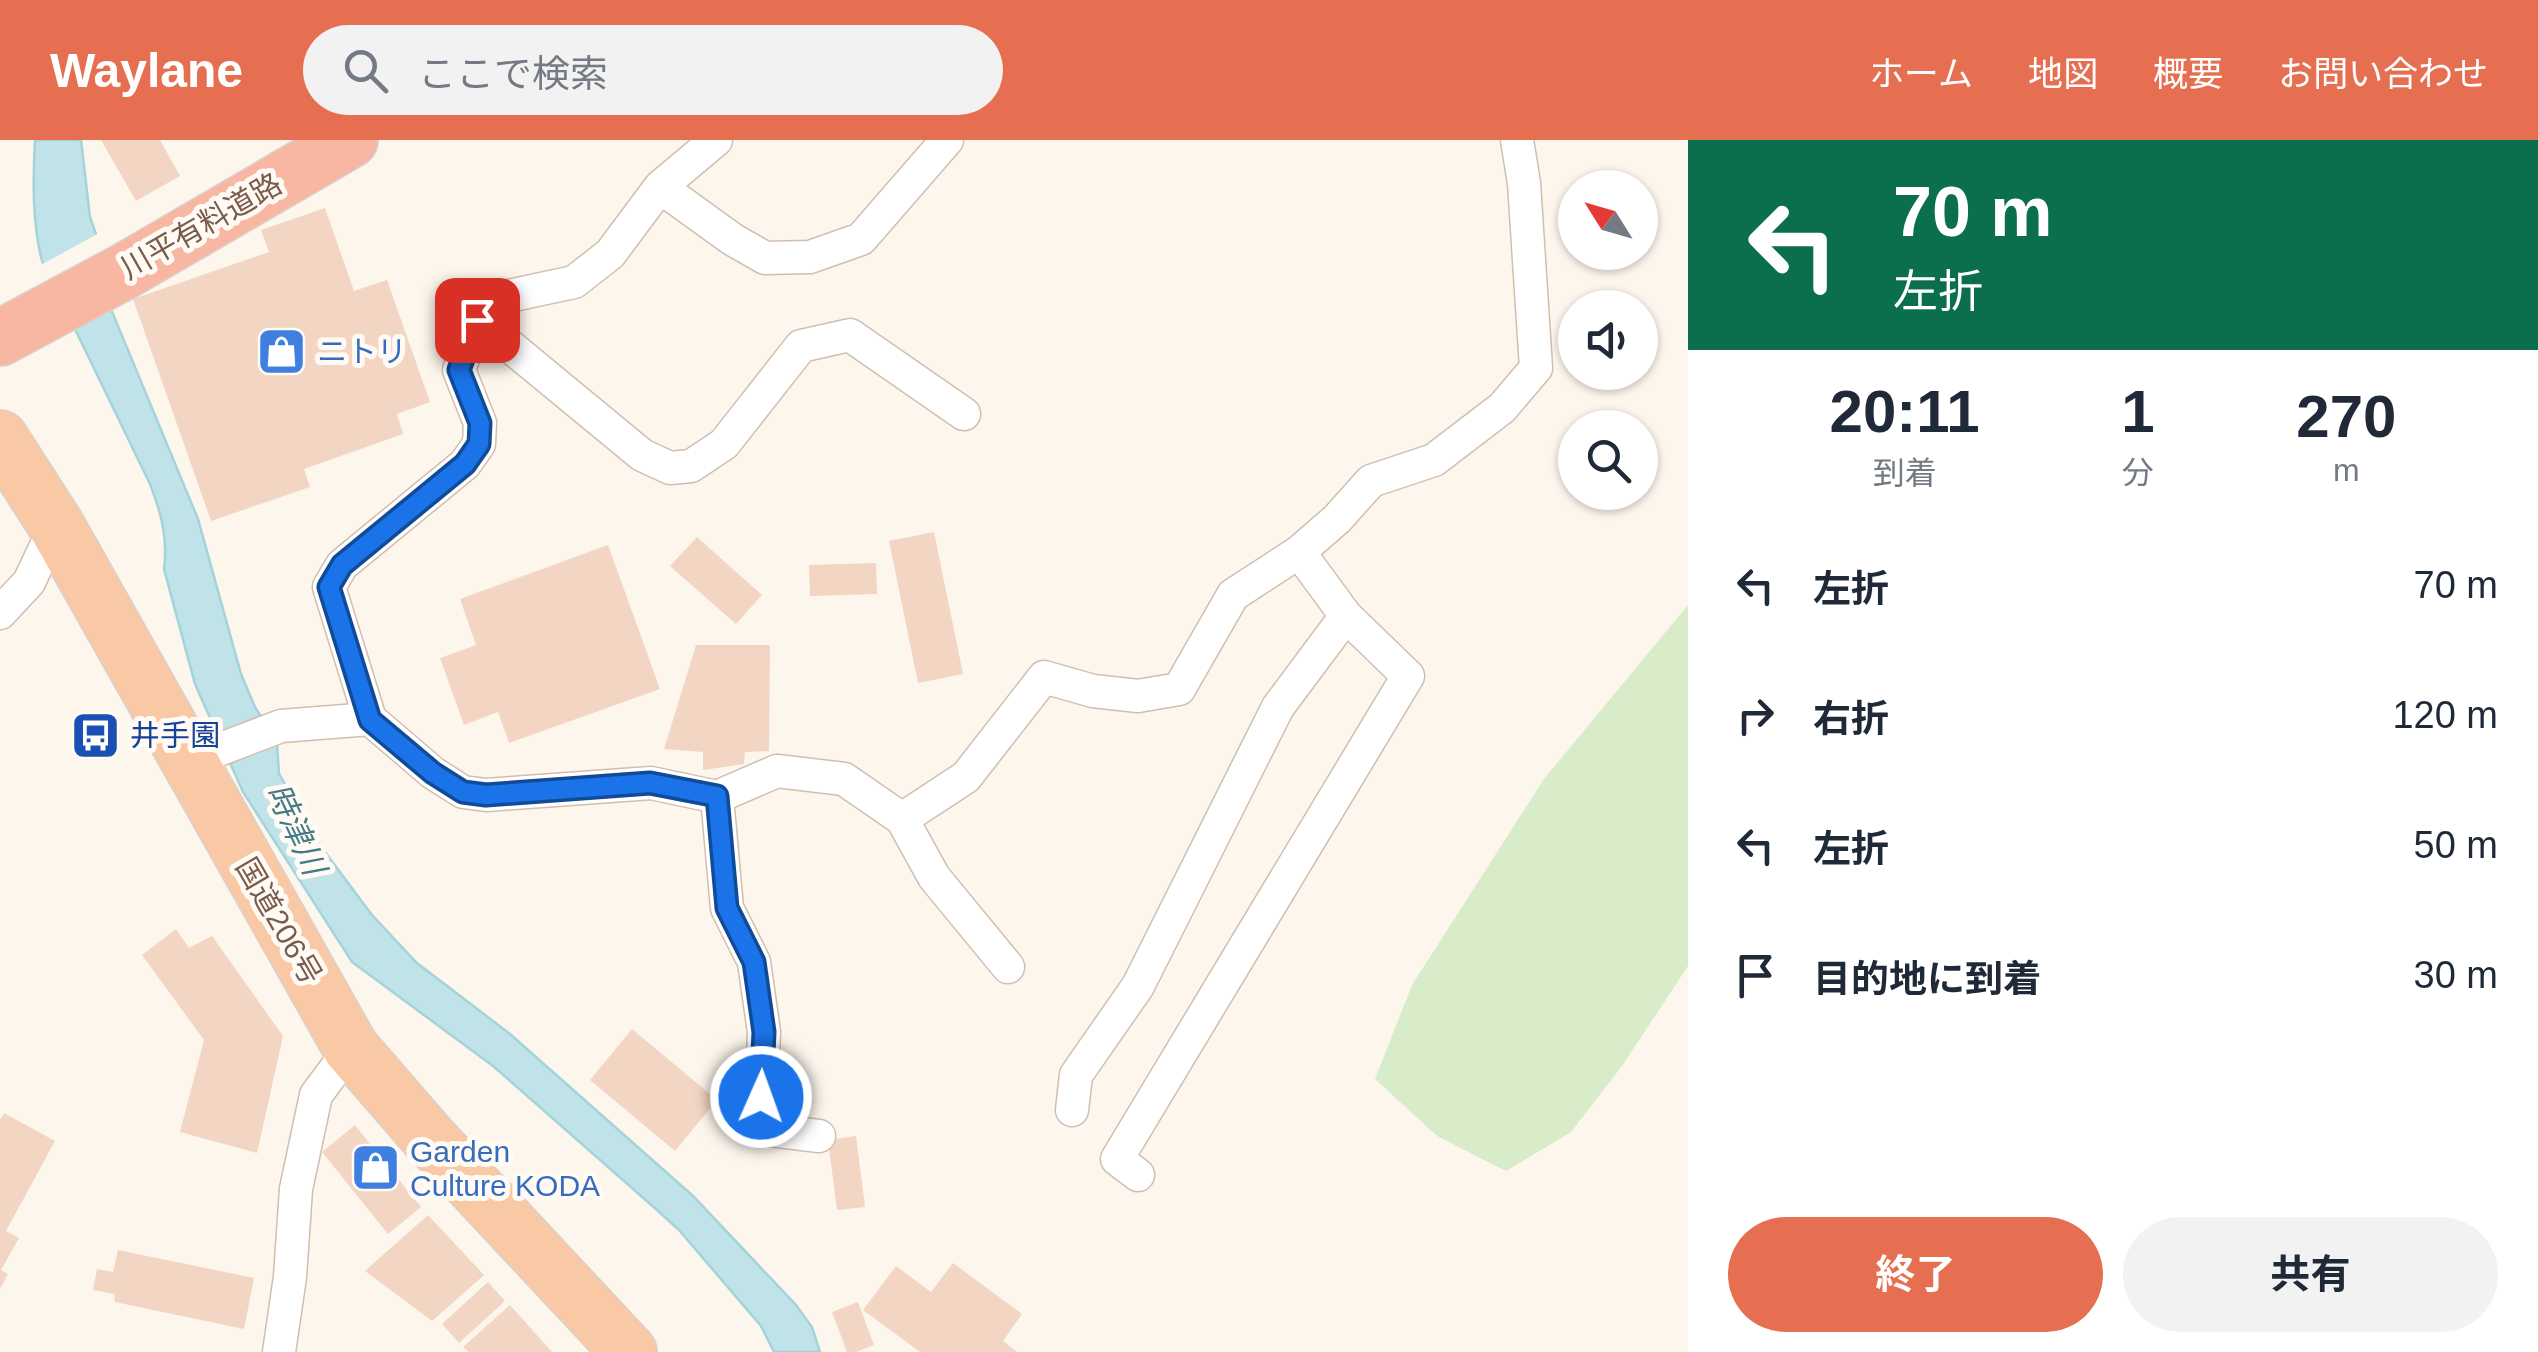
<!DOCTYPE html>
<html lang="ja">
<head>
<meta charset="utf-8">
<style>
	body { margin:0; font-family:Arial,"Noto Sans JP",sans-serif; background:#f2f2f3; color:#1f2937; height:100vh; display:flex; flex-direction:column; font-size:38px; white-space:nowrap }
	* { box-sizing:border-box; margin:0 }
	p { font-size:32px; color:#747a83 }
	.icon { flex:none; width:55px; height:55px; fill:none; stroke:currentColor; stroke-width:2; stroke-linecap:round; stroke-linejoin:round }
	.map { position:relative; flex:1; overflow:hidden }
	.sheet { display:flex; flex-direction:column; background:#fff; width:850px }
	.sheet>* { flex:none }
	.top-card { background:#0b6e4f; color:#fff; overflow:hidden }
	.needle { width:65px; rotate:307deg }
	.fabs { position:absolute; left:1558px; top:30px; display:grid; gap:20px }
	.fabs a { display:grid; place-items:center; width:100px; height:100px; border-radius:50%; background:#fff; box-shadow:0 2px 8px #0004; font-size:50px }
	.pin { position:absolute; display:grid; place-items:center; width:85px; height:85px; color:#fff; margin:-42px; border-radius:20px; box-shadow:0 5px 15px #0006 }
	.me { position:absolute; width:110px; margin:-55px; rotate:2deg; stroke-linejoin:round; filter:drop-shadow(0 0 8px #0008) }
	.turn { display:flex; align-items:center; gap:35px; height:210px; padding:0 40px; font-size:45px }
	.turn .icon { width:130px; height:130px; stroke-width:2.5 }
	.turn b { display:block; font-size:70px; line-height:85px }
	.eta { display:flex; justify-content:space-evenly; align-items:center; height:170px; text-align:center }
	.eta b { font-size:60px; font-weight:700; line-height:70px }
	.primary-button { display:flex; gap:20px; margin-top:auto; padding:20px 40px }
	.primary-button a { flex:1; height:115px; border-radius:60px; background:#e76f51; color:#fff; font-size:40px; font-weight:700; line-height:115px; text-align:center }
	.primary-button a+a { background:#f2f2f3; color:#1f2937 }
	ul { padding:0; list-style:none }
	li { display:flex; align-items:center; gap:30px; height:130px; padding:0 40px }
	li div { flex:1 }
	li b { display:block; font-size:38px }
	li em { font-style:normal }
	header { display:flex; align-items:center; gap:60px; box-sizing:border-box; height:140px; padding:0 50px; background:#e76f51; color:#fff }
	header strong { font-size:48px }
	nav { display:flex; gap:55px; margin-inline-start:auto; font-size:35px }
	.search { width:700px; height:90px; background:#f2f2f3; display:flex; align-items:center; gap:25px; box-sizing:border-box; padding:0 35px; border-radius:55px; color:#747a83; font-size:38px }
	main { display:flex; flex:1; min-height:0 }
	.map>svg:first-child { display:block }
	.green { fill:#d8ecc9 }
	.water { fill:#bfe3e8; stroke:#a5d3da; stroke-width:2.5 }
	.pier { fill:#fdf6ec }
	.building { fill:#f3d5c3 }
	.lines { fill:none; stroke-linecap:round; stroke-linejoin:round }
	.minor-casing { stroke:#d1beb0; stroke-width:35 }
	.trunk-casing { stroke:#dad1cd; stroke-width:58 }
	.motorway-casing { stroke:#dad1cd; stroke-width:58 }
	.minor { stroke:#fff; stroke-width:32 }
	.trunk { stroke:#f9c8a4; stroke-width:55 }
	.motorway { stroke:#f7b7a3; stroke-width:55 }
	.route-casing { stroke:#114b97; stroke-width:25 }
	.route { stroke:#1a73e8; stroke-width:18 }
	.labels { text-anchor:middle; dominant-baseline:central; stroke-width:10; stroke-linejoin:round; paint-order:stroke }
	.street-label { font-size:30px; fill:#7a5c4d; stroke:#fffaf3 }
	.shop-label { font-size:30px; fill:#366cbe; stroke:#fffaf3; text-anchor:start }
	.transit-label { font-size:30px; fill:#164399; stroke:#fffaf3; text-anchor:start }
	.water-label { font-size:32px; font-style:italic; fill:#437c86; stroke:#fffaf3 }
</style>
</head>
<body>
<header>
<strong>Waylane</strong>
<div class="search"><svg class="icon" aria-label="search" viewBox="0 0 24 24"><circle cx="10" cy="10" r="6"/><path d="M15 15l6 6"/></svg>ここで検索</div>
<nav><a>ホーム</a><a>地図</a><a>概要</a><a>お問い合わせ</a></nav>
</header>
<main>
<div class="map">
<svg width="1688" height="1212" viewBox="0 0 1688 1212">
	<rect width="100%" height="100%" fill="#fdf6ec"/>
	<path class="green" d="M1688 465V826L1622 926 1571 992 1506 1031 1437 996 1375 939 1412 845 1544 639Z"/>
	<path class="water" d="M35 0H81L90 77 96 94 108 162 198 379 241 534 255 567 277 603 279 634 322 708 372 775 417 823 510 894 693 1056 796 1165 812 1187 820 1212H774L761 1186 679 1090 657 1070 493 926 352 822 243 652 195 544 164 429C168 398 161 372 150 344L42 121C32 82 33 40 35 0Z"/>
	<path class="pier" d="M101 92 116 168 71 191 39 126Z"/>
	<path class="building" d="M101 0H160L180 36 136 61Z
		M325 68 354 151 387 140 430 262 397 274 403 294 304 329 310 347 211 381 133 159 269 112 261 90Z
		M934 392 963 534 918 543 889 401Z
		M697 397 762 455 736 484 670 426Z
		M608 405 660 549 509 603 498 572 464 585 440 518 476 505 460 459Z
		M876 423 877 454 810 456 809 425Z
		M696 505H770L769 611 745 612 744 624 703 630V612L664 609Z
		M176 789 189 808 212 796 283 896 257 1013 180 992 204 900 142 815Z
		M632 889 717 960 675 1011 590 940Z
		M4 973 55 1001 6 1091 19 1098 1 1130 8 1134 0 1149V980Z
		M355 985 421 1067 388 1094 322 1012Z
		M856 996 865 1067 837 1070 828 1000Z
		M428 1075 484 1135 432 1181 365 1131Z
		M118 1110 254 1138 244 1189 115 1162 114 1154 93 1150 97 1129 113 1132Z
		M953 1123 1022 1174 1003 1201 1017 1212H920L863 1170 896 1126 931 1152Z
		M488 1142 505 1161 459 1203 442 1184Z
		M858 1162 874 1205 856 1212H847L832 1172Z
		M510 1165 552 1212H469L463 1207Z"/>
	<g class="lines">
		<defs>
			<path id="minor" d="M716 0 660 47 610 114 574 142 504 157 477 179 459 230 480 283 479 304 465 324 342 425 329 447 370 579 433 633 463 652 486 655 651 643 717 657 777 631 844 639 902 679 966 637 1044 537 1093 551 1138 556 1179 549 1233 455 1299 412 1337 379 1371 341 1434 320 1502 268 1536 228 1524 43 1517 0
				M660 47 732 99 765 118 810 117 861 99 947 0
				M477 179 642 315 670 328 691 326 724 304 801 206 850 195 964 274
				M0 473 29 442 56 385
				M187 622 281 586 370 579
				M717 657 727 768 754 822 764 892 760 989 819 996
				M902 679 934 737 1008 827
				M1072 970 1076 935 1138 846 1278 567 1346 476
				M1138 1035 1117 1019 1408 536 1346 476 1299 412
				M279 1212 290 1137 296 1049 316 955 351 908"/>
			<path id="trunk" d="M0 298 56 385 351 908 428 997 629 1212"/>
			<path id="motorway" d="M0 198 125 131 350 0"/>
		</defs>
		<use href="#minor" class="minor-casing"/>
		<use href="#trunk" class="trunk-casing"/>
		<use href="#motorway" class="motorway-casing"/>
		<use href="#minor" class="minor"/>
		<use href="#trunk" class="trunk"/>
		<use href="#motorway" class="motorway"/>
	</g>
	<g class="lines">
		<defs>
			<path id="route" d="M477 180 459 230 480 283 479 304 465 324 342 425 329 447 370 580 433 633 463 652 486 655 650 643 717 656 727 768 754 822 764 892 761 957"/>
		</defs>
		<use href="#route" class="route-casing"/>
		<use href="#route" class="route"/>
	</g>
	<defs>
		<symbol id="shop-square" viewBox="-11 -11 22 22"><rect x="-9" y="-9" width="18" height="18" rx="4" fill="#3f7fe0" stroke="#fffaf3"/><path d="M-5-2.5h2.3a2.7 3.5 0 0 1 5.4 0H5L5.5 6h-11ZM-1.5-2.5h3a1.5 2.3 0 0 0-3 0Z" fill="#fff"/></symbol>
		<symbol id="bus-square" viewBox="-11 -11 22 22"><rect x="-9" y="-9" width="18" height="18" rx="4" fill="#1a4fb4" stroke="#fffaf3"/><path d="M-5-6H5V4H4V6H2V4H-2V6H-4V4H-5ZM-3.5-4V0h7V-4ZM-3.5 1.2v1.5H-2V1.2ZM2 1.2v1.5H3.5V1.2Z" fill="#fff"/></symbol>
	</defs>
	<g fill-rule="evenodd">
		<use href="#shop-square" x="254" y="184" width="55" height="55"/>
		<use href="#bus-square" x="68" y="568" width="55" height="55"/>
		<use href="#shop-square" x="348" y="1000" width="55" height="55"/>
	</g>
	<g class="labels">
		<g class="street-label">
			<text transform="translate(201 86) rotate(-30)">川平有料道路</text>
			<text transform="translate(279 781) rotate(60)">国道206号</text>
		</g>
		<g class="shop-label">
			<text x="317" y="211">ニトリ</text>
			<text x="410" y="1011">Garden<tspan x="410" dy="34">Culture KODA</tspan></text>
		</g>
		<g class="transit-label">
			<text x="130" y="595">井手園</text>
		</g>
		<g class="water-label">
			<text transform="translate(296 689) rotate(65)">時津川</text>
		</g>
	</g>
</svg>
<div class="fabs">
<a><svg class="needle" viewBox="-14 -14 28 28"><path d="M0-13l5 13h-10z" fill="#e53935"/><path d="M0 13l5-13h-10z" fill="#747a83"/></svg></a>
<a><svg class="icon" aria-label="sound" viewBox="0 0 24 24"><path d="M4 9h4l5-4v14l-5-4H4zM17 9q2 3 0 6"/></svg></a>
<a><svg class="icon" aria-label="search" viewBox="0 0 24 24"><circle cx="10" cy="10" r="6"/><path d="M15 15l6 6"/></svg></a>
</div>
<div class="pin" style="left:477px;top:180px;background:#d93025"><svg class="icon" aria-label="arrive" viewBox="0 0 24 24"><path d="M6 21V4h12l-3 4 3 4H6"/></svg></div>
<svg class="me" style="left:761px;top:957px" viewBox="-20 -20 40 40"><circle r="17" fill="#1a73e8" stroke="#fff" stroke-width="3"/><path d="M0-11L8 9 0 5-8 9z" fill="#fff"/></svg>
</div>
<section class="sheet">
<div class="top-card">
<div class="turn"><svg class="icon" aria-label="left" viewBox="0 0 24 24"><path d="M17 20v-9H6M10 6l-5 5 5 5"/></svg><div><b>70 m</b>左折</div></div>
</div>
<div class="eta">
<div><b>20:11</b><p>到着</p></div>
<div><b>1</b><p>分</p></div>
<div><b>270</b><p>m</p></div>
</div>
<ul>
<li><svg class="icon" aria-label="left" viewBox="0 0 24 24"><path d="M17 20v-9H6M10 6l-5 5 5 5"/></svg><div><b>左折</b></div><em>70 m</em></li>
<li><svg class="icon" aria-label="right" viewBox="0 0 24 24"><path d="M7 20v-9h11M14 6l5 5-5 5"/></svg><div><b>右折</b></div><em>120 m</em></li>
<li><svg class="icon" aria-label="left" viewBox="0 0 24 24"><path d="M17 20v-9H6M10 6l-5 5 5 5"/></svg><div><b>左折</b></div><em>50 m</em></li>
<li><svg class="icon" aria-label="arrive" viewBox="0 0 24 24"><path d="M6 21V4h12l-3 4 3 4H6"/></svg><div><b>目的地に到着</b></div><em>30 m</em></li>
</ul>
<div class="primary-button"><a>終了</a><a>共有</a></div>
</section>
</main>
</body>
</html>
